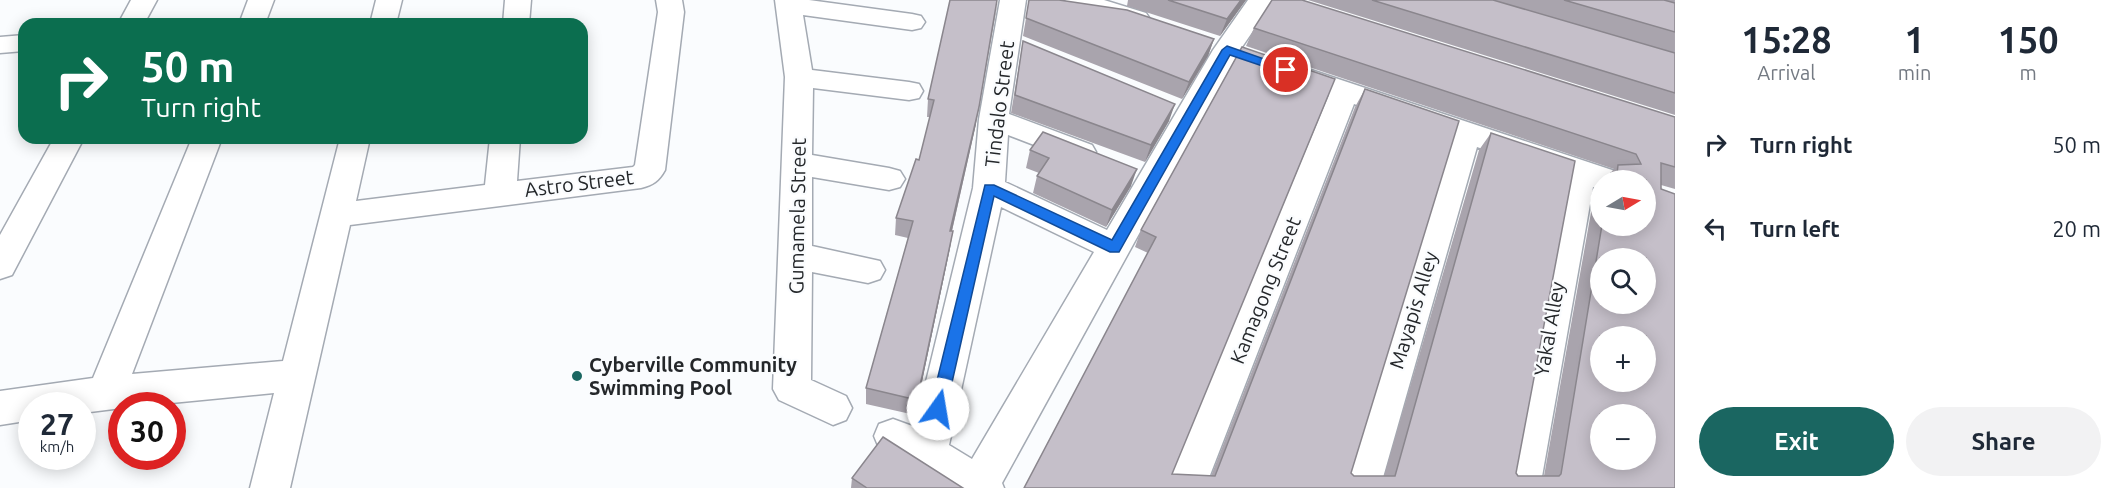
<!DOCTYPE html>
<html lang="en">
<head>
<meta charset="utf-8">
<style>
	body { margin:0; font-family:Ubuntu,sans-serif; background:#f2f2f3; color:#1f2937; height:100vh; display:flex; flex-direction:column; font-size:22px; white-space:nowrap }
	* { box-sizing:border-box; margin:0 }
	p { font-size:20px; color:#747a83 }
	.icon { flex:none; width:33px; height:33px; fill:none; stroke:currentColor; stroke-width:2; stroke-linecap:round; stroke-linejoin:round }
	.map { position:relative; flex:1; overflow:hidden }
	.panel { display:flex; flex-direction:column; background:#fff; width:450px }
	.panel>* { flex:none }
	.banner { position:absolute; left:18px; top:18px; width:570px; height:126px; border-radius:18px; box-shadow:0 3px 15px #0003; background:#0b6e4f; color:#fff; overflow:hidden }
	.needle { width:39px; rotate:80deg }
	.buttons { position:absolute; left:1590px; top:170px; display:grid; gap:12px }
	.buttons a { display:grid; place-items:center; width:66px; height:66px; border-radius:50%; background:#fff; box-shadow:0 3px 15px #0003; font-size:30px }
	.speed { position:absolute; left:18px; top:392px; display:flex; gap:12px; font-size:30px; font-weight:700; text-align:center }
	.speed>* { display:grid; place-content:center; width:78px; height:78px; border-radius:50%; background:#fff; box-shadow:0 3px 15px #0003; line-height:1 }
	.speed small { font-size:15px; font-weight:400 }
	.speed .limit { border:9px solid #d22; background:#fff; color:#111 }
	.pin { position:absolute; display:grid; place-items:center; width:51px; height:51px; color:#fff; margin:-26px; border:3px solid #fff; border-radius:50%; box-shadow:0 2px 6px #0007 }
	.me { position:absolute; width:66px; margin:-33px; rotate:13deg; stroke-linejoin:round; filter:drop-shadow(0 0 4px #0008) }
	.turn { display:flex; align-items:center; gap:21px; height:126px; padding:0 24px; font-size:27px }
	.turn .icon { width:78px; height:78px; stroke-width:2.5 }
	.turn b { display:block; font-size:42px; line-height:51px }
	.eta { display:flex; justify-content:space-evenly; align-items:center; height:102px; text-align:center }
	.eta b { font-size:36px; font-weight:600; line-height:42px }
	.primary-button { display:flex; gap:12px; margin-top:auto; padding:12px 24px }
	.primary-button a { flex:1; height:69px; border-radius:36px; background:#1a6661; color:#fff; font-size:24px; font-weight:600; line-height:69px; text-align:center }
	.primary-button a+a { background:#f2f2f3; color:#1f2937 }
	ul { padding:0; list-style:none }
	li { display:flex; align-items:center; gap:18px; height:84px; padding:0 24px }
	li div { flex:1 }
	li b { display:block; font-size:22px }
	li em { font-style:normal }
	main { display:flex; flex:1; min-height:0 }
	.map>svg:first-child { display:block }
	.lines { fill:none; stroke-linecap:round; stroke-linejoin:round }
	.minor-casing { stroke:#a4aab3; stroke-width:3 }
	.minor { fill:#fff; fill-rule:evenodd }
	.wall { fill:#a9a4ad }
	.shaded-wall { fill:#8a868d }
	.building { fill:#c5bfc9; stroke:#8a868d; stroke-width:1.5; fill-rule:evenodd }
	.route { fill:#1a73e8; stroke:#114b97; stroke-width:1.5 }
	.poi-dot { fill:#1a6661; stroke:#fafcfe; stroke-width:2 }
	.labels { text-anchor:middle; dominant-baseline:central; stroke-width:4.5; stroke-linejoin:round; paint-order:stroke }
	.street-label { font-size:20px; fill:#24272a; stroke:#fafcfe }
	.poi-label { font-size:20px; font-weight:bold; fill:#24272a; stroke:#fafcfe; text-anchor:start }
</style>
</head>
<body>
<main>
<div class="map">
<svg width="1675" height="488" viewBox="0 0 1675 488">
	<rect width="100%" height="100%" fill="#fafcfe"/>
	<g class="lines">
		<defs>
			<path id="minor" d="M131 0H157L144 24H118Z
				M248 0H274L265 24H239Z
				M376 0H402L396 24H370Z
				M505 0H531L529 24H503Z
				M656 0H682L684 12 665 170C659 181 653 185 641 188L350 225 290 488H250L274 393 151 405H122V408L82 413V405H32V420L0 425V391L93 378 192 138H222L132 374 283 361 340 138H370L356 201 485 185 490 138H520L517 181 633 167 635 165 658 12Z
				M775 0H809L912 14 921 16 925 22 921 28 912 30 803 15 812 70 909 82 919 84 923 91 919 98 909 100 813 88 812 155 889 168 900 171 905 179 900 187 889 190 812 177V246L880 261 885 270 880 279 868 283 812 272 811 380 846 396 852 408 846 420 833 425 779 400 773 389 785 77Z
				M1000 0H1026L1009 114 1092 145 1096 152 1092 159 1081 163 1008 135 1005 182 1107 230 1213 50 1248 0H1274L1240 50 1002 483 1004 488H949L914 466 879 448 874 436 879 424 893 419 915 427 973 188 979 119ZM1001 207 1094 252 972 459 949 445Z
				M1065 0H1104L1146 13 1150 19 1146 25 1137 27 1069 5Z
				M24 35V51L0 53V37Z
				M1290 63 1618 172 1623 180H1600V189L1593 187 1540 488H1500L1563 177 1477 147 1380 488H1340L1450 137 1354 104 1205 488H1165L1329 95 1280 78 1276 72 1280 66Z
				M54 138H84L12 275 0 279V235Z"/>
		</defs>
		<use href="#minor" class="minor-casing"/>
		<use href="#minor" class="minor"/>
	</g>
	<path class="wall" d="M950 0 976 124 952 231 950 248 915 415 866 404V388L908 238 895 235 896 218 919 160 930 117H927L928 99Z
		M1029 0 1214 39 1208 56 1182 99 1023 36Z
		M1128 0H1246L1220 36 1127 6Z
		M1308 0H1675V115Z
		M1254 28 1675 117V189L1661 185 1675 488H1024L1148 253 1135 247 1141 230 1242 47 1172 474 1211 476 1355 107 1365 89 1351 473 1354 476H1384L1479 150 1491 133 1516 473 1518 476H1544L1595 190 1600 184V225H1646V180H1604L1614 169 1246 46Z
		M1023 41 1169 121 1145 162 1011 113Z
		M1030 150 1131 186 1106 227 1033 193 1037 176 1039 173 1026 168Z
		M852 478 963 488H851Z"/>
	<path class="shaded-wall" d="M998 0 976 124 948 248 950 231Z
		M1241 0H1246L1220 36 1227 19Z
		M1214 39 1208 56 1182 99 1189 82Z
		M1175 104 1169 121 1145 162 1151 145Z
		M1137 169 1131 186 1106 227 1112 210Z
		M953 231 950 248 915 415 917 400Z"/>
	<path class="building" d="M950 0H997L979 107 950 231H953L917 400 866 388 913 221 896 218 916 159 919 160 934 100 928 99Z
		M1029 0H1059L1127 10 1214 39 1189 82 1026 18Z
		M1168 0H1241L1227 19Z
		M1272 0H1302L1675 117V167L1661 163V189L1675 194V488H1024L1156 237 1141 230 1242 47 1335 79 1172 474 1215 476 1365 89 1459 121 1351 473 1354 476H1395L1491 133 1575 161 1516 473 1518 476H1559L1561 474 1602 225H1646V180H1610L1611 173 1617 174 1618 165 1641 164 1636 154 1254 28ZM1600 258H1646V303H1600ZM1600 336H1646V381H1600ZM1600 414H1646V459H1600Z
		M1372 0H1493L1675 53V93Z
		M1564 0H1664L1675 3V32Z
		M1023 41 1175 104 1151 145 1015 95Z
		M1043 132 1137 169 1112 210 1037 176 1049 158 1030 150Z
		M883 437 963 488H867L852 478Z"/>
	<path class="route" d="M1227 46 1290 68 1292 70 1286 74 1230 55 1119 252H1110L994 196 946 409 944 414 938 416 932 414 930 409 985 185H994L1112 240 1222 50Z"/>
	<circle class="poi-dot" cx="577" cy="376" r="6"/>
	<g class="labels">
		<g class="street-label">
			<text transform="translate(999 104) rotate(-83)">Tindalo Street</text>
			<text transform="translate(579 183) rotate(-7)">Astro Street</text>
			<text transform="translate(797 216) rotate(-89)">Gumamela Street</text>
			<text transform="translate(1265 290) rotate(-68)">Kamagong Street</text>
			<text transform="translate(1413 310) rotate(-73)">Mayapis Alley</text>
			<text transform="translate(1549 329) rotate(-80)">Yakal Alley</text>
		</g>
		<g class="poi-label">
			<text x="589" y="364">Cyberville Community<tspan x="589" dy="23">Swimming Pool</tspan></text>
		</g>
	</g>
</svg>
<div class="buttons">
<a><svg class="needle" viewBox="-14 -14 28 28"><path d="M0-13l5 13h-10z" fill="#e53935"/><path d="M0 13l5-13h-10z" fill="#747a83"/></svg></a>
<a><svg class="icon" aria-label="search" viewBox="0 0 24 24"><circle cx="10" cy="10" r="6"/><path d="M15 15l6 6"/></svg></a>
<a>+</a>
<a>−</a>
</div>
<div class="speed"><div>27<small>km/h</small></div><div class="limit">30</div></div>
<div class="pin" style="left:1286px;top:70px;background:#d93025"><svg class="icon" aria-label="arrive" viewBox="0 0 24 24"><path d="M6 21V4h12l-3 4 3 4H6"/></svg></div>
<svg class="me" style="left:938px;top:409px" viewBox="-20 -20 40 40"><circle r="19" fill="#fff"/><path d="M0-13L10 11 0 6-10 11z" fill="#1a73e8"/></svg>
<div class="banner">
<div class="turn"><svg class="icon" aria-label="right" viewBox="0 0 24 24"><path d="M7 20v-9h11M14 6l5 5-5 5"/></svg><div><b>50 m</b>Turn right</div></div>
</div>
</div>
<section class="panel">
<div class="eta">
<div><b>15:28</b><p>Arrival</p></div>
<div><b>1</b><p>min</p></div>
<div><b>150</b><p>m</p></div>
</div>
<ul>
<li><svg class="icon" aria-label="right" viewBox="0 0 24 24"><path d="M7 20v-9h11M14 6l5 5-5 5"/></svg><div><b>Turn right</b></div><em>50 m</em></li>
<li><svg class="icon" aria-label="left" viewBox="0 0 24 24"><path d="M17 20v-9H6M10 6l-5 5 5 5"/></svg><div><b>Turn left</b></div><em>20 m</em></li>
</ul>
<div class="primary-button"><a>Exit</a><a>Share</a></div>
</section>
</main>
</body>
</html>
